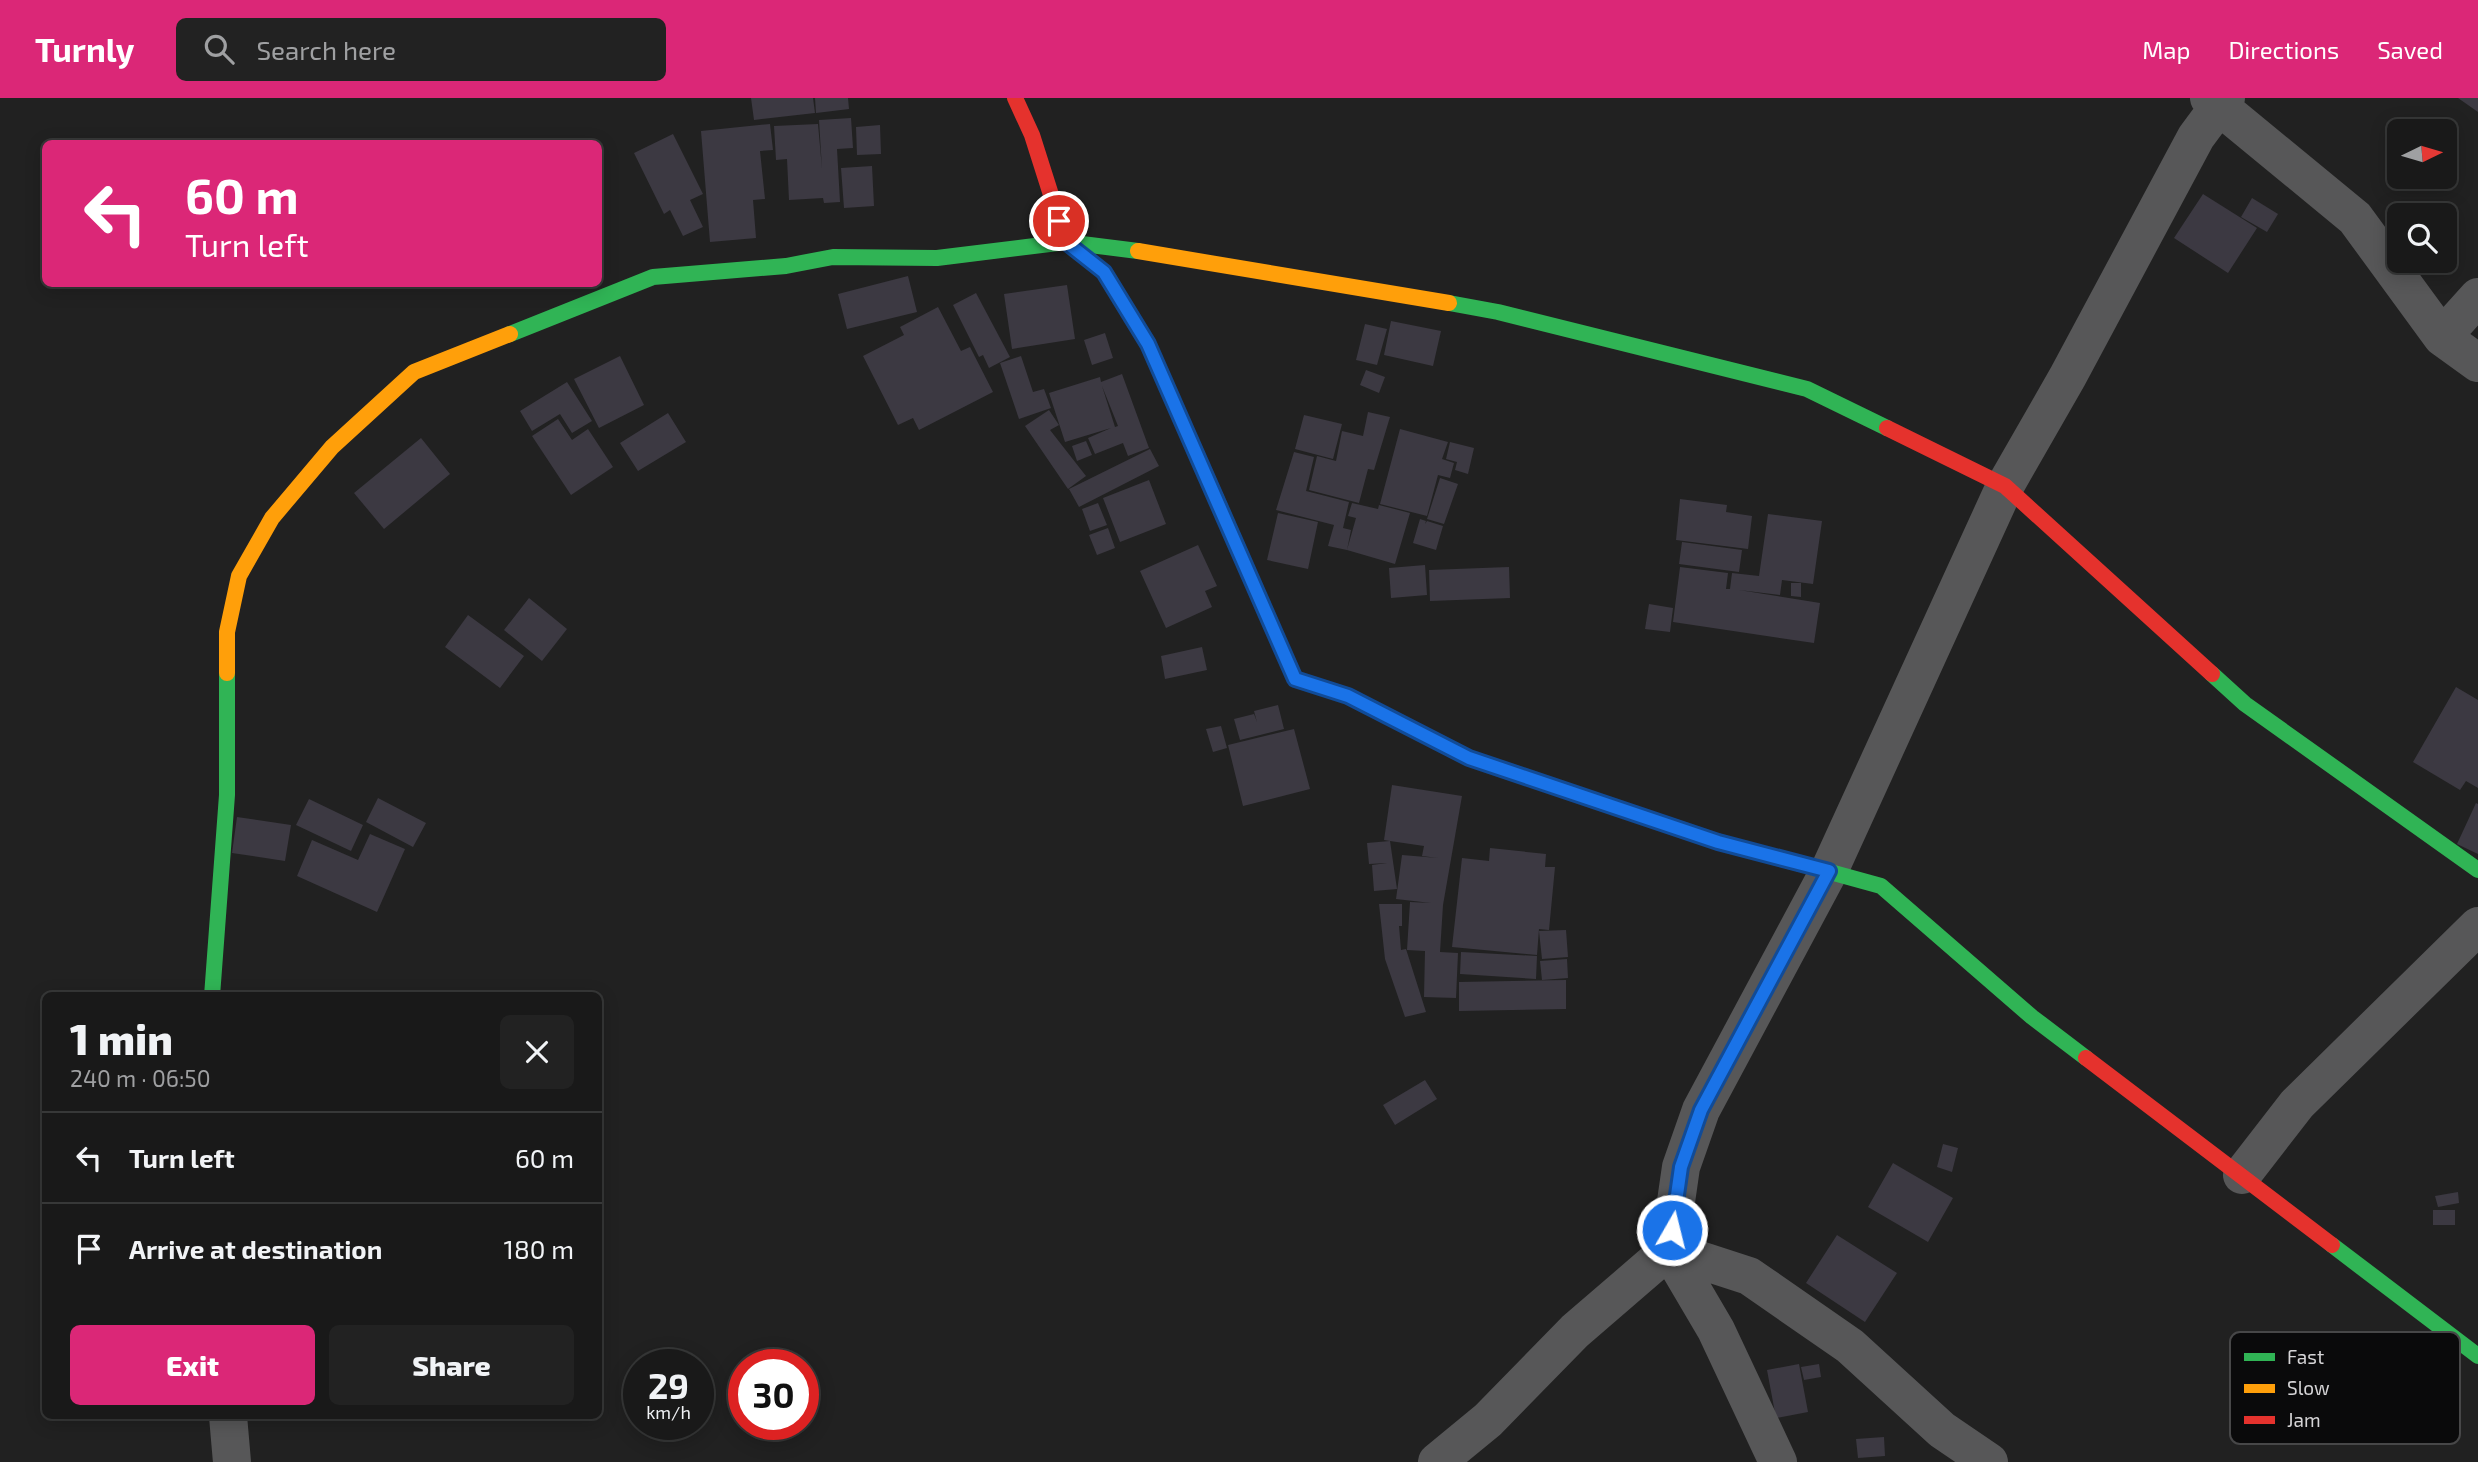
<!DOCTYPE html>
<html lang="en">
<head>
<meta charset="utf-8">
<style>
	body { margin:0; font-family:"Exo 2",sans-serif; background:#222; color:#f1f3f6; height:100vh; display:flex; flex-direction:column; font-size:26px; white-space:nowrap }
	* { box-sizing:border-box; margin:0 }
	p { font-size:23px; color:#9fa0a2 }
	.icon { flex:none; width:38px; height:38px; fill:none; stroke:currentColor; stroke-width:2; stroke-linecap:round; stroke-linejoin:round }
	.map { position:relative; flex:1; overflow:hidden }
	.panel { position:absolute; left:42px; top:894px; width:560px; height:427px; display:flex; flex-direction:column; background:#191919; border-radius:10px; box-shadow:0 4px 18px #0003,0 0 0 2px #373838 }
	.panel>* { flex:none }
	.banner { position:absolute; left:42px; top:42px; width:560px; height:147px; border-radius:10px; box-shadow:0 4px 18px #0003,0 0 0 2px #373838; background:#db2777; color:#fff; overflow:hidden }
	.needle { width:46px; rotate:85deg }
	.buttons { position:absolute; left:2387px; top:21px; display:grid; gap:14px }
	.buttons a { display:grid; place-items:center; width:70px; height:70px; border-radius:10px; background:#191919; box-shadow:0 4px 18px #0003,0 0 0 2px #373838; font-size:35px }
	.speed { position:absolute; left:623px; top:1251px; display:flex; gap:14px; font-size:35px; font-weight:700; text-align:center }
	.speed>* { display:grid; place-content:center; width:91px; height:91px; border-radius:50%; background:#191919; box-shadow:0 4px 18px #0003,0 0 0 2px #373838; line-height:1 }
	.speed small { font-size:18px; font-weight:400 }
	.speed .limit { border:10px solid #d22; background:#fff; color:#111 }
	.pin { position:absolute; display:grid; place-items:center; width:60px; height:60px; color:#fff; margin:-30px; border:4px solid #fff; border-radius:50%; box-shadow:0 2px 7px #0007 }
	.me { position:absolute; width:77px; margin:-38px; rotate:8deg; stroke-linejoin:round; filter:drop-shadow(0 0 5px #0008) }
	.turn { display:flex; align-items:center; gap:24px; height:147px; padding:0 28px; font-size:32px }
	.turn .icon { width:91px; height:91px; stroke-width:2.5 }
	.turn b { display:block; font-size:49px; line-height:60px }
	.round { display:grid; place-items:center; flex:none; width:74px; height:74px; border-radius:10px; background:#222 }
	.head { display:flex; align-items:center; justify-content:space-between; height:119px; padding:0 28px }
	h1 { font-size:42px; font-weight:800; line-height:52px }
	.button { display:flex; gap:14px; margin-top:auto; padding:14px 28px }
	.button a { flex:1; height:80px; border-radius:10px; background:#db2777; color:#fff; font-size:28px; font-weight:800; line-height:80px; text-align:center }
	.button a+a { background:#222; color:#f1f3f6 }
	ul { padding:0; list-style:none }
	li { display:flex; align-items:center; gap:21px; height:91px; padding:0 28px; border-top:2px solid #373838 }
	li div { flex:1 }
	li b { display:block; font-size:26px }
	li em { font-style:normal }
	header { display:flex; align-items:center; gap:42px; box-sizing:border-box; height:98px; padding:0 35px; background:#db2777; color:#fff }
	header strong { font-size:33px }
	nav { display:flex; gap:38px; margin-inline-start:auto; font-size:24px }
	.search { width:490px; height:63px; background:#222; display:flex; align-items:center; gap:18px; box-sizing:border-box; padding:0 24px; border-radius:10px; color:#9fa0a2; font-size:26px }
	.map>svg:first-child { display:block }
	.building { fill:#3c3942; fill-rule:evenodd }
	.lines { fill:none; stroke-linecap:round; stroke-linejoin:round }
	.street { stroke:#575758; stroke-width:38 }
	.fast { stroke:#30b455; stroke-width:16 }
	.slow { stroke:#ff9f0a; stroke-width:16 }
	.jam { stroke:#e5322d; stroke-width:16 }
	.route-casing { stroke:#114b97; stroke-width:18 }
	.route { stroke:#1a73e8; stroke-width:12 }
	.key { fill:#0a0a0b; stroke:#474748; stroke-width:2 }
	.key-label { font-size:19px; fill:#d5d4d6 }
</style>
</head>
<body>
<header>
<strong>Turnly</strong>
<div class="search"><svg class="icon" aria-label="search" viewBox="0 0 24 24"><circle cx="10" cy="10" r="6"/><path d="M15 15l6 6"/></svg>Search here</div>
<nav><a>Map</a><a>Directions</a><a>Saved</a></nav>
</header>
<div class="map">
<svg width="2478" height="1364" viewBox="0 0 2478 1364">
	<rect width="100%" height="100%" fill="#212121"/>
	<path class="building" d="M751 0H813L815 15 754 22Z
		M815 0H848L849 11 816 15Z
		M2458 0H2478V14Z
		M851 20 853 50 837 51 840 104 824 105 823 100 789 102 787 61 776 62 774 28 818 26 822 71 819 22Z
		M770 26 773 52 760 53 765 101 753 102 756 140 710 144 701 33Z
		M880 27 881 56 857 57 856 29Z
		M673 36 703 96 690 102 703 129 683 138 670 112 664 116 634 55Z
		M872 68 874 108 844 110 841 70Z
		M2203 96 2257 130 2228 175 2174 140Z
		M2252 100 2278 116 2267 134 2241 119Z
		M908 178 917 214 847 231 838 196Z
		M1067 187 1075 241 1012 251 1004 196Z
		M976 195 1010 259 989 270 983 257 979 259 953 207Z
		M938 209 961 253 970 249 993 294 919 332 913 320 898 327 863 258 904 237 900 229Z
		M1391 223 1441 233 1433 268 1384 257Z
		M1365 226 1387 231 1377 267 1356 262Z
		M1105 235 1113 260 1092 267 1084 242Z
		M620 258 644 307 599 330 574 281Z
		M1021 258 1033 294 1044 291 1051 310 1019 321 1000 265Z
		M1366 272 1385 279 1379 295 1360 287Z
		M1122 276 1149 350 1128 358 1123 345 1095 356 1088 340 1111 330 1065 344 1049 295 1100 279 1101 284ZM1102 288 1118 328 1115 329Z
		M567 284 592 323 572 335 560 316 532 333 520 313Z
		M1049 312 1059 327 1050 332 1086 378 1068 391 1025 328Z
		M1368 314 1390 319 1374 372 1368 371 1359 405 1309 392 1317 358 1336 363 1342 333 1363 338Z
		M668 315 686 344 638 373 620 345Z
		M1304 317 1342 326 1333 361 1295 351Z
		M558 321 572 342 588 331 613 369 571 397 532 338Z
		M1400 331 1448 344 1442 361 1454 365 1450 380 1438 377 1427 418 1380 406Z
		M421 340 450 376 384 431 354 395Z
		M1086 343 1092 357 1077 363 1072 348Z
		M1450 344 1474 350 1468 376 1455 372 1457 364 1446 361Z
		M1150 351 1159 368 1079 409 1069 391Z
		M1294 354 1314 359 1306 393 1349 404 1343 430 1351 432 1347 452 1328 448 1334 427 1276 412Z
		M1440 380 1458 386 1444 426 1427 421Z
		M1149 382 1166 426 1120 444 1103 400Z
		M1680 401 1727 407 1726 414 1752 418 1748 451 1676 442Z
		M1098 405 1107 427 1090 433 1082 411Z
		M1352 405 1378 411 1379 407 1410 415 1395 466 1347 452 1356 420 1348 418Z
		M1278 415 1318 424 1308 471 1267 462Z
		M1768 416 1822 423 1813 486 1782 482 1780 497 1739 492 1820 505 1814 545 1673 524 1680 469 1728 475 1726 491H1730L1732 475 1759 478Z
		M1420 421 1426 423 1425 426 1427 423 1443 428 1436 452 1413 445Z
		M1108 430 1115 450 1097 457 1089 437Z
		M1682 444 1742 452 1739 474 1679 466Z
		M1198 447 1217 488 1205 493 1212 509 1166 530 1140 473Z
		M1425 467 1427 497 1391 500 1389 470Z
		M1509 469 1510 500 1430 503 1429 472Z
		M1791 485H1801V499L1791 498Z
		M529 500 567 531 542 563 504 532Z
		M1649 506 1673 510 1670 534 1645 531Z
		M468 517 524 558 500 590 445 549Z
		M1202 549 1207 572 1165 581 1161 558Z
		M2456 589 2478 602V690L2466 683 2460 692 2413 664Z
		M1278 607 1284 631 1240 642 1234 621 1254 616 1257 624 1254 613Z
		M1221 628 1227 650 1213 654 1206 631Z
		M1294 631 1310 691 1243 708 1228 647Z
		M1392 687 1462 698 1443 807 1440 854 1458 855 1456 900 1424 899 1425 853 1407 852 1410 804 1431 805 1396 801 1402 757 1438 760 1422 758 1424 748 1390 743 1397 791 1374 793 1372 767 1387 765 1369 766 1367 745 1390 743 1384 742Z
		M378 700 426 725 413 749 366 724Z
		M309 701 363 727 351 753 296 727Z
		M2476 705 2478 706V756L2457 746Z
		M237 719 291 727 285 763 232 755Z
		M370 736 405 751 377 814 297 778 312 742 358 762Z
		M1490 750 1546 756 1545 769H1555L1549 832 1539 831 1537 857 1452 849 1462 760 1489 763Z
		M1379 806H1402V828H1399L1401 852 1406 851 1426 914 1405 919 1385 861Z
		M1566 832 1568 859 1542 861 1539 833Z
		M1461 854 1537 858 1536 881 1460 876Z
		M1567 861 1568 880 1542 882 1540 863Z
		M1566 882V911L1459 913V884Z
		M1425 982 1437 1001 1395 1027 1383 1007Z
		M1943 1046 1958 1050 1952 1074 1937 1069Z
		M1893 1065 1953 1100 1928 1144 1868 1109Z
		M2458 1094 2459 1105 2438 1109 2435 1098Z
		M2433 1112H2455V1127H2433Z
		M1837 1137 1897 1175 1865 1224 1806 1185Z
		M1799 1266 1808 1314 1776 1320 1767 1272Z
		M1819 1266 1821 1279 1804 1282 1801 1269Z
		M1884 1339 1885 1358 1858 1360 1856 1341Z"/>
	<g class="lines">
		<path class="street" d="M2226 0 2219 8 2355 120 2442 239 2478 265
			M2442 239 2478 199
			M2242 1077 2297 1006 2478 828
			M228 1318 232 1364
			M1437 1364 1488 1322 1575 1233 1669 1152 1749 1178 1850 1248 1942 1332 1989 1364
			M1778 1364 1716 1232 1669 1152 1681 1069 1701 1012 1829 773 2005 388 2068 278 2196 39 2219 8 2209 0"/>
		<path class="fast" d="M1449 205 1498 214 1807 291 1887 330
			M510 236 653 179 786 168 833 159 937 160 1066 144 1138 153
			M1216 400 1295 581 1348 598 1445 648
			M2212 576 2245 606 2478 772
			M1812 769 1881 788 2032 919 2086 960
			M212 898 227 697V575
			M2332 1147 2478 1258"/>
		<path class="slow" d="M1138 153 1449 205
			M227 575V534L239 478 272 420 332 349 414 274 510 236"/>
		<path class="jam" d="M1015 0 1032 37 1066 144 1104 174 1148 246 1216 400
			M1887 330 2005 388 2212 576
			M1445 648 1469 660 1718 744 1812 769
			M2086 960 2332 1147"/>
	</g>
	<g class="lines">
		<defs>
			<path id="route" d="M1059 123 1066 144 1104 174 1148 246 1295 581 1348 598 1469 660 1718 744 1829 773 1701 1012 1681 1069 1672 1132"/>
		</defs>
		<use href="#route" class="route-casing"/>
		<use href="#route" class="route"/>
	</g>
	<rect x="2230" y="1234" width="230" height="112" rx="10" class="key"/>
	<rect x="2244" y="1255" width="31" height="8" fill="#30b455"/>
	<rect x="2244" y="1286" width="31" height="9" fill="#ff9f0a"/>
	<rect x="2244" y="1318" width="31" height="8" fill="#e5322d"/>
	<g class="key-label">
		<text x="2287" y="1266">Fast</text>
		<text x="2287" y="1297">Slow</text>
		<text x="2287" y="1329">Jam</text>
	</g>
</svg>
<div class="buttons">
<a><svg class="needle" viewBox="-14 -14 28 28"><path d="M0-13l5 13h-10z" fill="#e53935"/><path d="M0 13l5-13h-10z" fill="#9fa0a2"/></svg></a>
<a><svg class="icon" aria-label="search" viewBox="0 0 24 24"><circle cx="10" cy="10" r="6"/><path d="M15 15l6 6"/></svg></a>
</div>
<div class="speed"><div>29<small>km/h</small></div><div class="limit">30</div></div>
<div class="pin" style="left:1059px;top:123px;background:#d93025"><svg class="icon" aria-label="arrive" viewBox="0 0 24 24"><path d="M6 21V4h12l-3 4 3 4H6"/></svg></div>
<svg class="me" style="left:1672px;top:1132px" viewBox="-20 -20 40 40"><circle r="17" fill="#1a73e8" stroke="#fff" stroke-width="3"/><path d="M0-11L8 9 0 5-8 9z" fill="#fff"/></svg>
<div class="banner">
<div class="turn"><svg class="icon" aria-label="left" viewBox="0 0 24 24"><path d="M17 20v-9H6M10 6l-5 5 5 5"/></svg><div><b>60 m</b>Turn left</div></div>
</div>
<section class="panel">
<div class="head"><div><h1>1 min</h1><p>240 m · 06:50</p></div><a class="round"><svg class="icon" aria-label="close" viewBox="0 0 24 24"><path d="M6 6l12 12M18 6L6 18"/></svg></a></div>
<ul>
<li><svg class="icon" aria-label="left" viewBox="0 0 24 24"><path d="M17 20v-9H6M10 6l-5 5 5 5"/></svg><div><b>Turn left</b></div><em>60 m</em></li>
<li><svg class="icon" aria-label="arrive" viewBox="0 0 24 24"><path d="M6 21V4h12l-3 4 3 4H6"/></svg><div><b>Arrive at destination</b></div><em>180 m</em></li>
</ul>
<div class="button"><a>Exit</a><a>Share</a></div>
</section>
</div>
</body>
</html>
